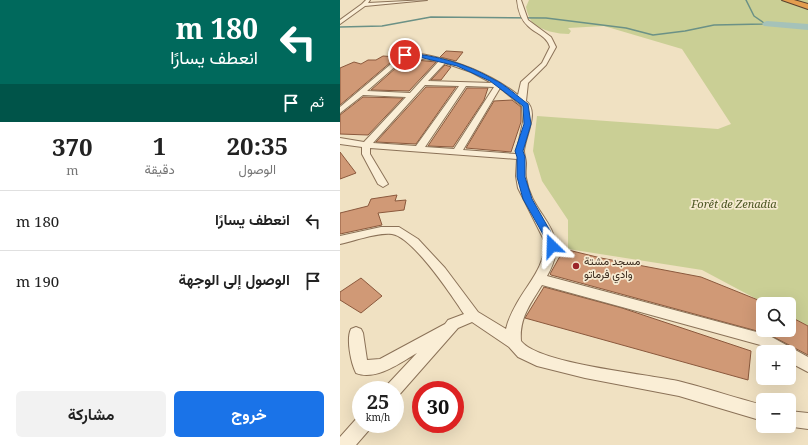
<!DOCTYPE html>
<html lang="ar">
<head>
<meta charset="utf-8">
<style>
	body { margin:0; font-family:"Noto Serif",Vazirmatn,serif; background:#f2f2f2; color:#222; direction:rtl; height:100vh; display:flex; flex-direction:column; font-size:15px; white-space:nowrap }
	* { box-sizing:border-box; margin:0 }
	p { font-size:13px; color:#767676 }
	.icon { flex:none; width:22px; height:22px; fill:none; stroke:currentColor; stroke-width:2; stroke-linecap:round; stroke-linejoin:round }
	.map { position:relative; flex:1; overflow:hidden; direction:ltr }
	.details { display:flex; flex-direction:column; background:#fff; width:340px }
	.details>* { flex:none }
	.hud { background:#00695c; color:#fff; overflow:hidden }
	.buttons { position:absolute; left:416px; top:297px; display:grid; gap:8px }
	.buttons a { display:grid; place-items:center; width:40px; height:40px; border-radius:6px; background:#fff; box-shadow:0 4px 16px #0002; font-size:20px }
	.speed { position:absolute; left:12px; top:381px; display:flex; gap:8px; font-size:20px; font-weight:700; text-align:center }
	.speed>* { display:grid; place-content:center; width:52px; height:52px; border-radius:50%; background:#fff; box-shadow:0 4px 16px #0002; line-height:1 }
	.speed small { font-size:10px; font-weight:400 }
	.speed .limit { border:6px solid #d22; background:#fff; color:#111 }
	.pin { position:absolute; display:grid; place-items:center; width:34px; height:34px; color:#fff; margin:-17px; border:2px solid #fff; border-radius:50%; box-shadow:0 1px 4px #0007 }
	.me { position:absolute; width:44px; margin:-22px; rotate:338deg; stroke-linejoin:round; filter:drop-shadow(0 0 3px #0008) }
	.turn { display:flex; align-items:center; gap:14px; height:84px; padding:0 16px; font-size:18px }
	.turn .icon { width:52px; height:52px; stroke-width:2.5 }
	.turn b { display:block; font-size:28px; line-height:34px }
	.then { display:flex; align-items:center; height:38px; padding:0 16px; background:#0003; gap:8px; font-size:15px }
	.eta { display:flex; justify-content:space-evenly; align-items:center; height:68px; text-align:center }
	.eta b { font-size:24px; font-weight:700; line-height:28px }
	.button { display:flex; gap:8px; margin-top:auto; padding:8px 16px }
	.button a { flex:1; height:46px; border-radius:6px; background:#1a73e8; color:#fff; font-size:16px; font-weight:700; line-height:46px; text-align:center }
	.button a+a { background:#f2f2f2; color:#222 }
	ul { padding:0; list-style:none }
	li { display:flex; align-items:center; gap:12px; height:60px; padding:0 16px; border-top:1px solid #e0e0e0 }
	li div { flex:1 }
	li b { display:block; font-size:15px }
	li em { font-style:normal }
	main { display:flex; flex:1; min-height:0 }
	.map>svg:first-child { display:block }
	.green { fill:#cacf95 }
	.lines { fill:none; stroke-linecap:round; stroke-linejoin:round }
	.stream { stroke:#6b9186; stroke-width:1.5 }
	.river { fill:#a5c2b9; fill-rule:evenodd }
	.building { fill:#d09976; stroke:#8b593d }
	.street-casing { stroke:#8b7258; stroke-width:2 }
	.highway-casing { stroke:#58402d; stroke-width:2 }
	.street { fill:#faeed6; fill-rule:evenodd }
	.highway { fill:#e39d4f; fill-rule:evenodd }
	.route { fill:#1a73e8; stroke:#114b97 }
	.poi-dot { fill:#9c262a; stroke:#f7ebd2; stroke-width:1.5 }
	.labels { text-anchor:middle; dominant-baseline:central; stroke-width:3.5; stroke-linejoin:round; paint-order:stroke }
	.park-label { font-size:11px; font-style:italic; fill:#4c5723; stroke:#f7ebd2 }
	.poi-label { font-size:11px; fill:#3a2a1d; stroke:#f7ebd2; text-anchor:start }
</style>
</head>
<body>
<main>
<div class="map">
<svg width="468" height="445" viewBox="0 0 468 445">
	<rect width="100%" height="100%" fill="#f0e1c2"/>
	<path class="green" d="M189 0H468V326L449 316V304H426L362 270 228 249V220L202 181 193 151 197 116 378 129 391 124 342 49 264 26 228 28 231 31 229 34C218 34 201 31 192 22 189 18 187 12 186 7Z"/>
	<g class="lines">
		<path class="stream" d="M406 0 414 16 424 23
			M0 27 42 26 91 17 206 18 286 28 313 35 345 31 374 25 427 24"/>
		<path class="river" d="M427 21 468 24V30L424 26 422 24 424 22Z"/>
	</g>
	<path class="building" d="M106 51 123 52 116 61 100 57Z
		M43 56 57 57 0 105V68L14 62 21 64 28 60H36Z
		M66 59 96 62 69 91 31 90Z
		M105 65 111 67 101 80H91Z
		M86 87H116L76 144 36 142Z
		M127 88H148L144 100 113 147 88 146Z
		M23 97 63 98 28 135 0 134V115Z
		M172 100 181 107V122L171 152 126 148 154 101Z
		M0 152 16 173 0 179Z
		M57 195 55 201 66 200 64 210 38 213 42 225 0 234V213L28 206 31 199Z
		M224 249 261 258 361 277 423 302V330H449V316L468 326V355L428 334 211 275 210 274Z
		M21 278 42 296 21 313 0 300V292Z
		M204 287 282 308 411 351 408 380 185 318Z"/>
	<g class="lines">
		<defs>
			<path id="street" d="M26 0H30L28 3 87 0 25 6 0 24V20L22 4Z
				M177 0H181L188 20 211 37 216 47 206 65 188 83 186 101C200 112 185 136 184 151 184 155 186 159 186 163 186 168 185 173 186 178 192 219 234 229 207 276L428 335 468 357V372L449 362V352H433L424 346 202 285C191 303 179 318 181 341 199 364 306 374 338 381 367 388 395 398 423 405V421L339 396 245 378 197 366 178 357 169 347 132 322 118 328 59 395 55 397V390H45L47 385 77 353C60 363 36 381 16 373 11 363 6 339 11 329L16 327 21 329 23 333 27 360 40 359 105 324 108 320 124 314C112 296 73 237 52 234 38 232 14 241 0 244V236L41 227H59L78 239 105 268 138 312 166 329C168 320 172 312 177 303 188 283 207 265 204 240L178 188 176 176 177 159 30 148V154L48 184 43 187 38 184 22 154V147L0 144V138L24 142 66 97 23 95 0 113V107L63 54C72 52 82 54 91 56 123 63 152 75 178 95L181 82 202 63 210 47C206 35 196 34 188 26 180 19 178 9 177 0ZM66 57 99 61 70 93 27 91ZM105 63 131 72 152 83 88 81ZM85 85 119 86 76 146 33 143ZM126 86 154 87 114 149 85 147ZM160 88 182 106 183 122 176 154 123 150Z
				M449 411 468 413V429L446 426H449Z
				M21 416V424H32L29 430 16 445H0V437L17 418Z"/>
			<path id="highway" d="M442 0H454L468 4V9Z"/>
		</defs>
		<use href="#street" class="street-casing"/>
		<use href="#highway" class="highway-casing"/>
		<use href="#street" class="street"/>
		<use href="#highway" class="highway"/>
	</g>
	<path class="route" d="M65 53C96 55 127 64 153 79 166 85 177 96 188 104L191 124 183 151 185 157V177L192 199 213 236 216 246 215 249 212 250 207 246 204 236 183 199 177 177V157L175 151 184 124 183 106 150 81 117 66 79 57 64 56Z"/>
	<circle class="poi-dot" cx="236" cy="266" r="4"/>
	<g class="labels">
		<g class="park-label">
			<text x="394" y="203">Forêt de Zenadia</text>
		</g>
		<g class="poi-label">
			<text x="244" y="260">مسجد مشتة<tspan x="244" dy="13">وادي فرماتو</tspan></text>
		</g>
	</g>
</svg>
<div class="buttons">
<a><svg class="icon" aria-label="search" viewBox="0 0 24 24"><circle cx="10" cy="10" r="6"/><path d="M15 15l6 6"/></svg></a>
<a>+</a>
<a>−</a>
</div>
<div class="speed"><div>25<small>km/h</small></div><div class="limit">30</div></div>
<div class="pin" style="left:65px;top:55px;background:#d93025"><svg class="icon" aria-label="arrive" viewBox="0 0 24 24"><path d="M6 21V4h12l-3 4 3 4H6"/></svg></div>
<svg class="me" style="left:212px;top:246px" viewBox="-20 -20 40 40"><path d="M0-17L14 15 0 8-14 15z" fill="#1a73e8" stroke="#fff" stroke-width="4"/></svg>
</div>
<section class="details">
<div class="hud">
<div class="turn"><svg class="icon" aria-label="left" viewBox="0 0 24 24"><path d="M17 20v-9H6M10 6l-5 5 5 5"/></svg><div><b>180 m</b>انعطف يسارًا</div></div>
<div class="then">ثم<svg class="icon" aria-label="arrive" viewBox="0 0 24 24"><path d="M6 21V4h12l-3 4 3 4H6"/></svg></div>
</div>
<div class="eta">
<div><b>20:35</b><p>الوصول</p></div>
<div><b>1</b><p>دقيقة</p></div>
<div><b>370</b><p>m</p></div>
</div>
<ul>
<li><svg class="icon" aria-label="left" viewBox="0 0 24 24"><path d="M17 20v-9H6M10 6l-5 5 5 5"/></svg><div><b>انعطف يسارًا</b></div><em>180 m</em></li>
<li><svg class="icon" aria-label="arrive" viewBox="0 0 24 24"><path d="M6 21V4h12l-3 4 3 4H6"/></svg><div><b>الوصول إلى الوجهة</b></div><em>190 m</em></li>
</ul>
<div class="button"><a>خروج</a><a>مشاركة</a></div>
</section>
</main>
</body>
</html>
